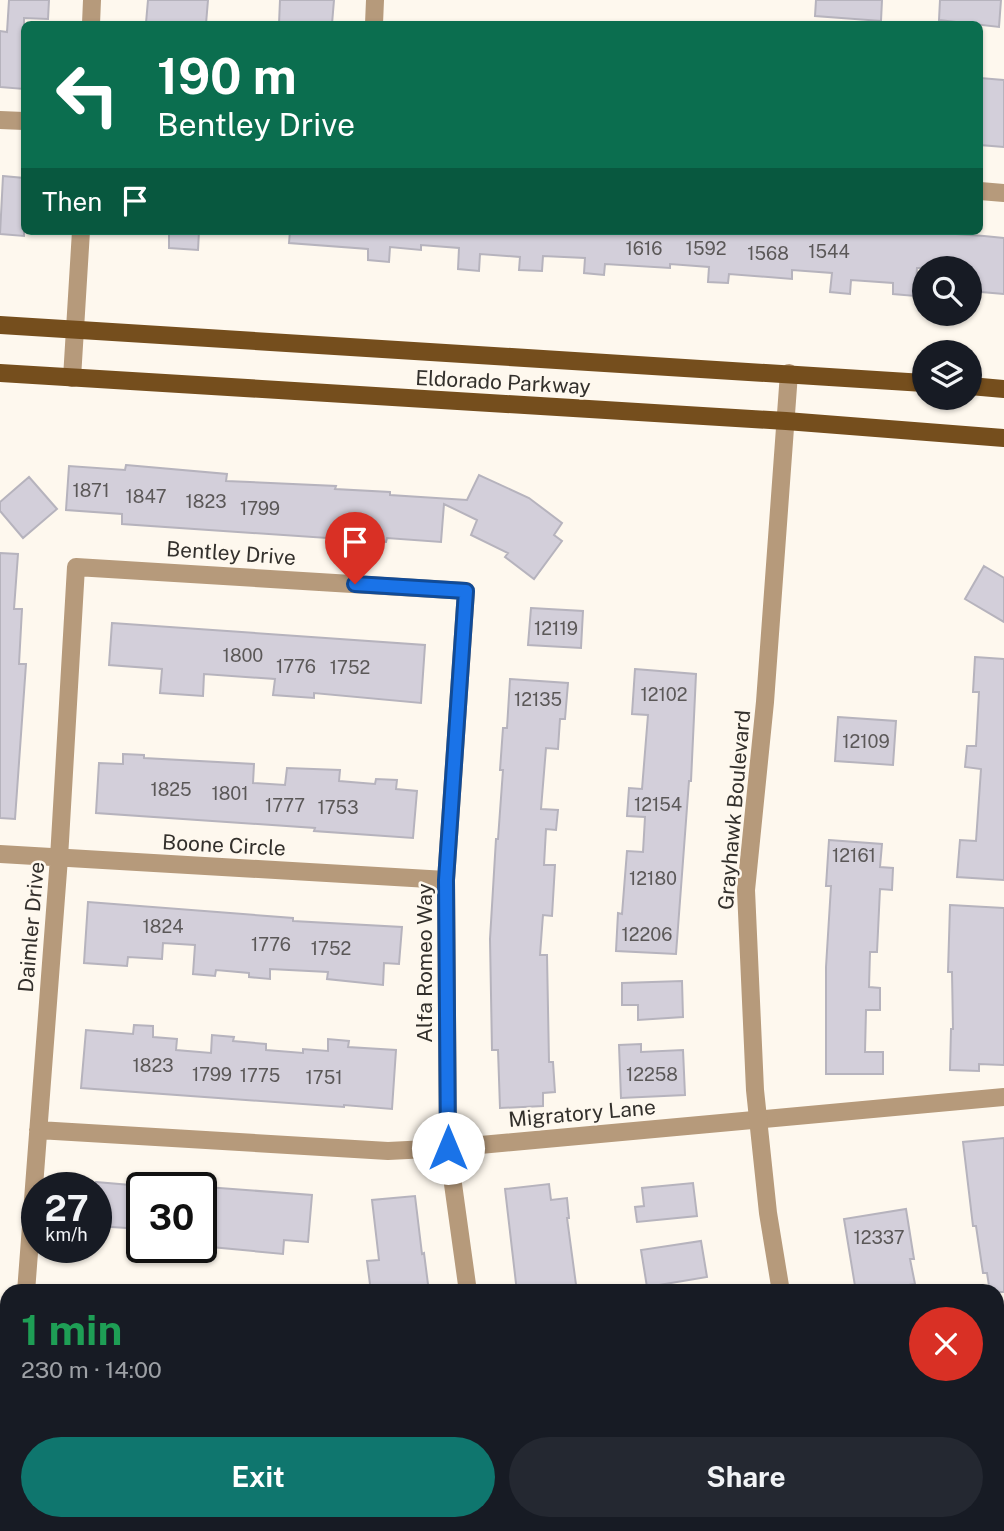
<!DOCTYPE html>
<html lang="en">
<head>
<meta charset="utf-8">
<style>
	body { margin:0; font-family:"Public Sans",sans-serif; background:#242831; color:#f1f3f6; height:100vh; display:flex; flex-direction:column; font-size:26px; white-space:nowrap }
	* { box-sizing:border-box; margin:0 }
	p { font-size:23px; color:#9ea1a6 }
	.icon { flex:none; width:38px; height:38px; fill:none; stroke:currentColor; stroke-width:2; stroke-linecap:round; stroke-linejoin:round }
	.map { position:relative; flex:1; overflow:hidden }
	.panel { position:absolute; left:0px; top:1284px; width:1004px; height:247px; display:flex; flex-direction:column; background:#171b24; border-radius:21px 21px 0 0; box-shadow:0 2px 5px #0004 }
	.panel>* { flex:none }
	.hud { position:absolute; left:21px; top:21px; width:962px; height:214px; border-radius:10px; box-shadow:0 2px 5px #0004; background:#0b6e4f; color:#fff; overflow:hidden }
	.buttons { position:absolute; left:912px; top:256px; display:grid; gap:14px }
	.buttons a { display:grid; place-items:center; width:70px; height:70px; border-radius:50%; background:#171b24; box-shadow:0 2px 5px #0004; font-size:35px }
	.speed { position:absolute; left:21px; top:1172px; display:flex; gap:14px; font-size:35px; font-weight:700; text-align:center }
	.speed>* { display:grid; place-content:center; width:91px; height:91px; border-radius:50%; background:#171b24; box-shadow:0 2px 5px #0004; line-height:1 }
	.speed small { font-size:18px; font-weight:400 }
	.speed .limit { border:4px solid #111; border-radius:10px; background:#fff; color:#111 }
	.pin { position:absolute; display:grid; place-items:center; width:60px; height:60px; color:#fff; margin:-72px -30px; border-radius:50% 50% 50% 0; rotate:-45deg; box-shadow:0 0 7px #0007 }
	.pin .icon { rotate:45deg }
	.me { position:absolute; width:77px; margin:-38px; rotate:0deg; stroke-linejoin:round; filter:drop-shadow(0 0 5px #0008) }
	.turn { display:flex; align-items:center; gap:24px; height:147px; padding:0 21px; font-size:32px }
	.turn .icon { width:91px; height:91px; stroke-width:2.5 }
	.turn b { display:block; font-size:49px; line-height:60px }
	.then { display:flex; align-items:center; height:66px; padding:0 21px; background:#0003; gap:14px; font-size:26px }
	.round { display:grid; place-items:center; flex:none; width:74px; height:74px; border-radius:37px; background:#242831 }
	.summary { display:flex; align-items:center; justify-content:space-between; height:119px; padding:0 21px }
	h1 { font-size:42px; font-weight:700; line-height:52px; color:#1e9e55 }
	.button { display:flex; gap:14px; margin-top:auto; padding:14px 21px }
	.button a { flex:1; height:80px; border-radius:42px; background:#0f766e; color:#fff; font-size:28px; font-weight:700; line-height:80px; text-align:center }
	.button a+a { background:#242831; color:#f1f3f6 }
	.map>svg:first-child { display:block }
	.building { fill:#d3cfda; stroke:#b6b3bd; stroke-width:2 }
	.lines { fill:none; stroke-linecap:round; stroke-linejoin:round }
	.minor { stroke:#b69a7b; stroke-width:18 }
	.tertiary { stroke:#b69a7b; stroke-width:18 }
	.primary { stroke:#754e1d; stroke-width:18 }
	.route-casing { stroke:#114b97; stroke-width:18 }
	.route { stroke:#1a73e8; stroke-width:12 }
	.labels { text-anchor:middle; dominant-baseline:central; stroke-width:5; stroke-linejoin:round; paint-order:stroke }
	.number-label { font-size:18px; fill:#5b5858 }
	.street-label { font-size:21px; fill:#33302c; stroke:#fef8ee }
</style>
</head>
<body>
<div class="map">
<svg width="1004" height="1531" viewBox="0 0 1004 1531">
	<rect width="100%" height="100%" fill="#fef8ee"/>
	<path class="building" d="M9 0H49L48 19 24 18V89L0 87V31L7 32Z
		M148 0H208L206 24 146 23Z
		M280 0H334L332 24H279Z
		M816 0H882L881 21 815 16Z
		M940 0H1001L999 27 939 20Z
		M980 78 1004 80V147L980 145Z
		M3 176 24 178V236L0 234Z
		M169 231H199L198 250 169 248Z
		M290 231H914L984 236 1004 238V294L970 291V268H917L915 296 893 294V283L851 280 850 294 830 292 832 273 792 270V279L729 274 728 283 708 282 709 267 670 264V268L605 264 604 275 584 273 585 258 543 256 542 271 519 270 520 257 480 254 479 271 458 269 459 248 421 245V250L390 247 389 262 368 260V249L289 243Z
		M126 465 227 474 226 481 336 486 335 489 390 492V495L467 500 479 475 529 498 562 523 554 535 562 541 534 579 505 557 508 553 471 535 477 520 444 504 441 542 387 538 386 542 122 524V514L66 510 69 466 125 470Z
		M29 477 57 509 23 538 0 511V502Z
		M0 553 18 554 14 609H22L19 664H26L15 819 0 818Z
		M984 566 1004 578V622L965 599Z
		M531 608 583 611 581 648 528 645Z
		M112 623 425 645 421 703 314 693V698L273 695 275 679 204 674 203 696 160 693 162 669 109 665Z
		M975 657 1004 659V880L957 877 960 840 976 841 981 769 965 767 967 746H976L979 692H973Z
		M635 669 696 674 691 781H689L676 954 616 951 618 913 622 914 627 851 643 852 645 817 627 816 629 788 642 789 648 715 632 714Z
		M510 679 568 683 565 719H560L558 749 546 748 541 809 558 810 556 830 546 829 544 865H555L552 916 543 915 540 955H547L549 1062H553L555 1092 543 1093V1106L500 1108 498 1050H492L490 939 496 839H498L503 770H500L503 728H507Z
		M838 717 896 721 893 765 835 761Z
		M123 754 144 755V758L254 764 253 783 285 785 287 768 340 770 339 781 375 784 376 779 397 780 396 789 417 791 413 838 314 831 315 828 96 813 99 763 123 764Z
		M829 840 882 844 880 867 893 868 892 890 880 889 877 952H870L869 987 880 988V1010H866L865 1052H883V1074H826V967L831 886H826Z
		M88 902 293 918V921L402 927 399 964 384 963 383 985 327 979 328 972 289 970 270 969V979L249 977V973L216 970 215 976 193 974 195 945 163 943 162 959 128 957 127 966 84 963Z
		M950 905 1004 908V1065L979 1064V1071L950 1070 951 1029H953L952 972H948Z
		M682 981 683 1017 638 1020V1005H622V983Z
		M134 1025 153 1026V1037L177 1039 176 1050 211 1053 212 1035 234 1037 233 1041 266 1044V1050L303 1053V1049L328 1051V1039L349 1041 348 1047 396 1050 392 1109 344 1105V1107L81 1088 86 1030 133 1034Z
		M641 1044V1052L683 1050 685 1095 621 1098 619 1045Z
		M1004 1138V1292H990L987 1273H983L976 1226H973L963 1142Z
		M96 1182 142 1186V1229L96 1226Z
		M693 1183 697 1216 637 1222 635 1207 644 1206 642 1188Z
		M549 1184 551 1200 567 1198 569 1218H567L577 1292H517L505 1189Z
		M206 1187 312 1195 308 1242 284 1240 283 1254 201 1246Z
		M415 1196 422 1254 424 1253 429 1292H371L367 1261 379 1260 372 1200Z
		M906 1209 914 1259H910L915 1284 908 1285 910 1292H856L844 1219Z
		M701 1241 707 1277 647 1287 641 1250Z"/>
	<g class="lines">
		<path class="minor" d="M91 24 92 0
			M374 24 375 0
			M0 120 24 121
			M980 191 1004 193
			M72 378 81 231
			M0 854 446 880
			M38 1130 388 1151 448 1148 1004 1097
			M26 1292 59 858 76 567 466 591 446 880 448 1148 468 1292
			M244 1524 246 1531
			M516 1524 518 1531
			M7 1531V1524"/>
		<path class="tertiary" d="M781 1292 768 1213 755 1090 746 890 765 702 789 373
			M835 1524 837 1531"/>
		<path class="primary" d="M0 325 924 383
			M0 373 786 421 1004 438
			M970 386 1004 389"/>
	</g>
	<g class="lines">
		<defs>
			<path id="route" d="M355 584 466 591 446 880 448 1148"/>
		</defs>
		<use href="#route" class="route-casing"/>
		<use href="#route" class="route"/>
	</g>
	<g class="labels">
		<g class="number-label">
			<text x="644" y="248">1616</text>
			<text x="706" y="248">1592</text>
			<text x="829" y="251">1544</text>
			<text x="768" y="253">1568</text>
			<text x="91" y="490">1871</text>
			<text x="146" y="496">1847</text>
			<text x="206" y="501">1823</text>
			<text x="260" y="508">1799</text>
			<text x="556" y="628">12119</text>
			<text x="243" y="655">1800</text>
			<text x="296" y="666">1776</text>
			<text x="350" y="667">1752</text>
			<text x="664" y="694">12102</text>
			<text x="538" y="699">12135</text>
			<text x="866" y="741">12109</text>
			<text x="171" y="789">1825</text>
			<text x="230" y="793">1801</text>
			<text x="658" y="804">12154</text>
			<text x="285" y="805">1777</text>
			<text x="338" y="807">1753</text>
			<text x="854" y="855">12161</text>
			<text x="653" y="878">12180</text>
			<text x="163" y="926">1824</text>
			<text x="647" y="934">12206</text>
			<text x="271" y="944">1776</text>
			<text x="331" y="948">1752</text>
			<text x="153" y="1065">1823</text>
			<text x="212" y="1074">1799</text>
			<text x="652" y="1074">12258</text>
			<text x="260" y="1075">1775</text>
			<text x="324" y="1077">1751</text>
			<text x="879" y="1237">12337</text>
		</g>
		<g class="street-label">
			<text transform="translate(503 382) rotate(3)">Eldorado Parkway</text>
			<text transform="translate(231 553) rotate(4)">Bentley Drive</text>
			<text transform="translate(734 810) rotate(-85)">Grayhawk Boulevard</text>
			<text transform="translate(224 845) rotate(3)">Boone Circle</text>
			<text transform="translate(31 927) rotate(-85)">Daimler Drive</text>
			<text transform="translate(424 963) rotate(-90)">Alfa Romeo Way</text>
			<text transform="translate(582 1113) rotate(-5)">Migratory Lane</text>
		</g>
	</g>
</svg>
<div class="buttons">
<a><svg class="icon" aria-label="search" viewBox="0 0 24 24"><circle cx="10" cy="10" r="6"/><path d="M15 15l6 6"/></svg></a>
<a><svg class="icon" aria-label="layers" viewBox="0 0 24 24"><path d="M12 4l9 5-9 5-9-5zM3 14l9 5 9-5"/></svg></a>
</div>
<div class="speed"><div>27<small>km/h</small></div><div class="limit">30</div></div>
<div class="pin" style="left:355px;top:584px;background:#d93025"><svg class="icon" aria-label="arrive" viewBox="0 0 24 24"><path d="M6 21V4h12l-3 4 3 4H6"/></svg></div>
<svg class="me" style="left:448px;top:1148px" viewBox="-20 -20 40 40"><circle r="19" fill="#fff"/><path d="M0-13L10 11 0 6-10 11z" fill="#1a73e8"/></svg>
<div class="hud">
<div class="turn"><svg class="icon" aria-label="left" viewBox="0 0 24 24"><path d="M17 20v-9H6M10 6l-5 5 5 5"/></svg><div><b>190 m</b>Bentley Drive</div></div>
<div class="then">Then<svg class="icon" aria-label="arrive" viewBox="0 0 24 24"><path d="M6 21V4h12l-3 4 3 4H6"/></svg></div>
</div>
<section class="panel">
<div class="summary"><div><h1>1 min</h1><p>230 m · 14:00</p></div><a class="round" style="background:#d93025;color:#fff"><svg class="icon" aria-label="close" viewBox="0 0 24 24"><path d="M6 6l12 12M18 6L6 18"/></svg></a></div>
<div class="button"><a>Exit</a><a>Share</a></div>
</section>
</div>
</body>
</html>
